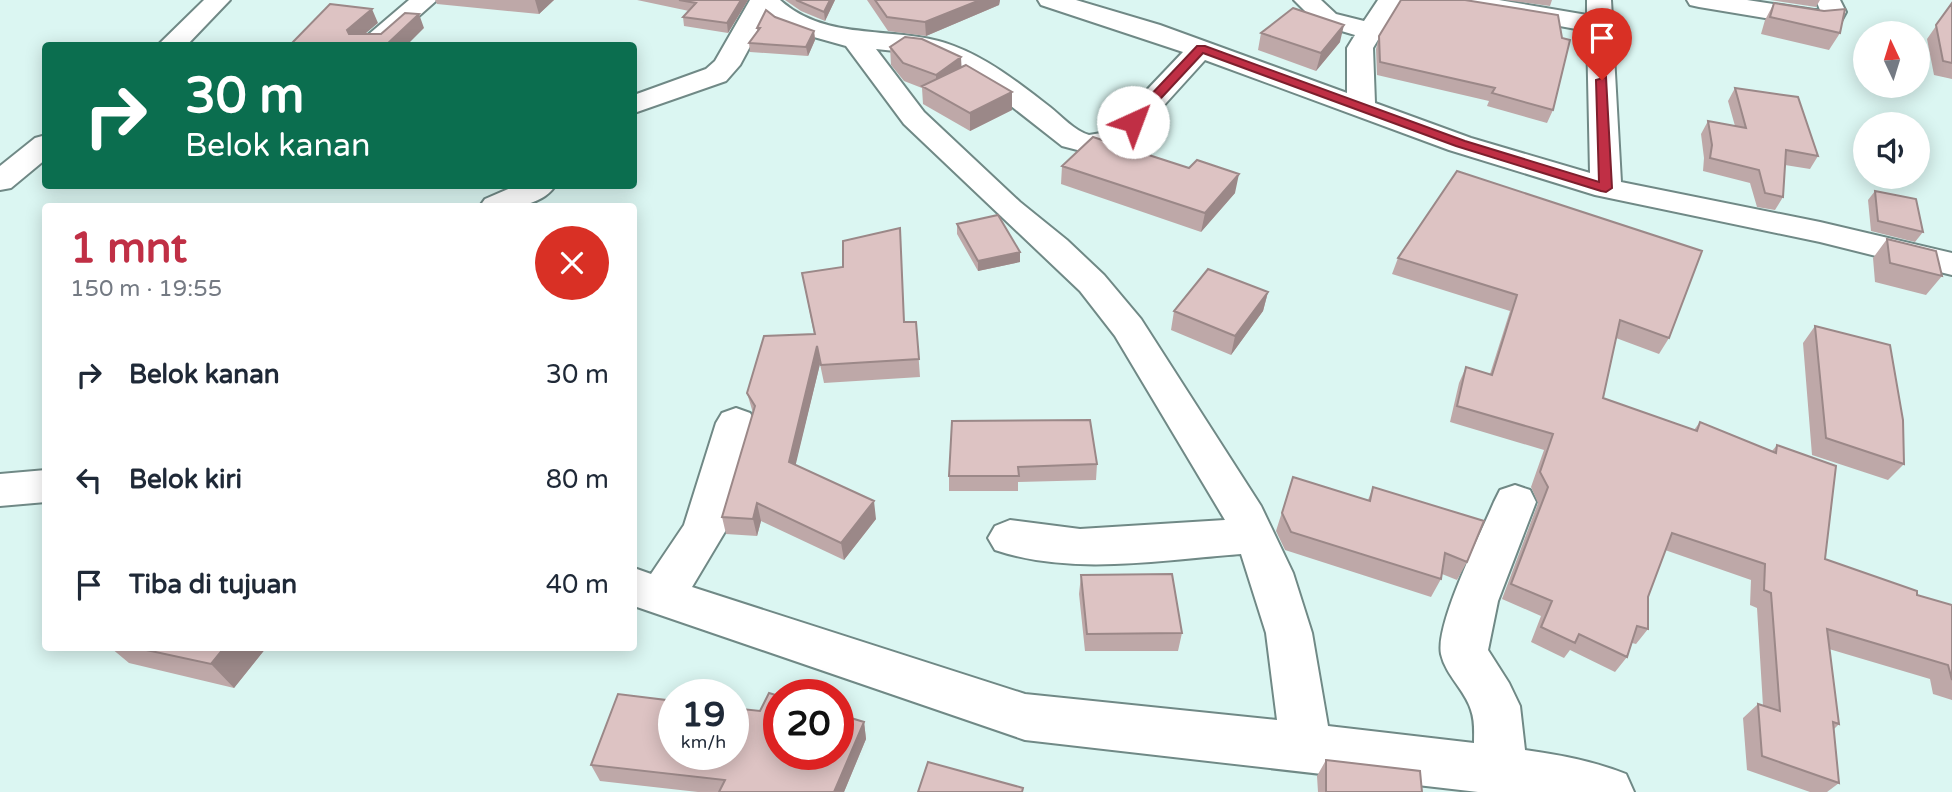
<!DOCTYPE html>
<html lang="id">
<head>
<meta charset="utf-8">
<style>
	body { margin:0; font-family:"Varela Round",sans-serif; background:#f2f2f3; color:#1f2937; height:100vh; display:flex; flex-direction:column; font-size:26px; white-space:nowrap }
	* { box-sizing:border-box; margin:0 }
	p { font-size:23px; color:#747a83 }
	.icon { flex:none; width:38px; height:38px; fill:none; stroke:currentColor; stroke-width:2; stroke-linecap:round; stroke-linejoin:round }
	.map { position:relative; flex:1; overflow:hidden }
	.drawer { position:absolute; left:42px; top:203px; width:595px; height:448px; display:flex; flex-direction:column; background:#fff; border-radius:7px; box-shadow:0 4px 18px #0003 }
	.drawer>* { flex:none }
	.hud { position:absolute; left:42px; top:42px; width:595px; height:147px; border-radius:7px; box-shadow:0 4px 18px #0003; background:#0b6e4f; color:#fff; overflow:hidden }
	.needle { width:46px; rotate:356deg }
	.buttons { position:absolute; left:1853px; top:21px; display:grid; gap:14px }
	.buttons a { display:grid; place-items:center; width:77px; height:77px; border-radius:50%; background:#fff; box-shadow:0 4px 18px #0003; font-size:35px }
	.speed { position:absolute; left:658px; top:679px; display:flex; gap:14px; font-size:35px; font-weight:700; text-align:center }
	.speed>* { display:grid; place-content:center; width:91px; height:91px; border-radius:50%; background:#fff; box-shadow:0 4px 18px #0003; line-height:1 }
	.speed small { font-size:18px; font-weight:400 }
	.speed .limit { border:10px solid #d22; background:#fff; color:#111 }
	.pin { position:absolute; display:grid; place-items:center; width:60px; height:60px; color:#fff; margin:-72px -30px; border-radius:50% 50% 50% 0; rotate:-45deg; box-shadow:0 0 7px #0007 }
	.pin .icon { rotate:45deg }
	.me { position:absolute; width:77px; margin:-38px; rotate:43deg; stroke-linejoin:round; filter:drop-shadow(0 0 5px #0008) }
	.turn { display:flex; align-items:center; gap:24px; height:147px; padding:0 28px; font-size:32px }
	.turn .icon { width:91px; height:91px; stroke-width:2.5 }
	.turn b { display:block; font-size:49px; line-height:60px }
	.round { display:grid; place-items:center; flex:none; width:74px; height:74px; border-radius:37px; background:#f2f2f3 }
	.overview { display:flex; align-items:center; justify-content:space-between; height:119px; padding:0 28px }
	h1 { font-size:42px; font-weight:800; line-height:52px; color:#c02f45 }
	ul { padding:0; list-style:none }
	li { display:flex; align-items:center; gap:21px; height:105px; padding:0 28px }
	li div { flex:1 }
	li b { display:block; font-size:26px }
	li em { font-style:normal }
	.map>svg:first-child { display:block }
	.lines { fill:none; stroke-linecap:round; stroke-linejoin:round }
	.minor-casing { stroke:#708986; stroke-width:4 }
	.minor { fill:#fff; fill-rule:evenodd }
	.wall { fill:#bea8a8 }
	.shaded-wall { fill:#9b8888 }
	.building { fill:#ddc3c3; stroke:#9b8888; stroke-width:2 }
	.route { fill:#c02f45; stroke:#7d1f2d; stroke-width:2 }
</style>
</head>
<body>
<div class="map">
<svg width="1952" height="792" viewBox="0 0 1952 792">
	<rect width="100%" height="100%" fill="#dbf6f2"/>
	<g class="lines">
		<defs>
			<path id="minor" d="M204 0H230L186 46H157Z
				M409 0H437L385 46H355Z
				M750 0H780C829 44 897 24 954 46 989 59 1020 84 1050 107 1061 116 1075 131 1089 135L1107 132 1183 52 1041 5 1038 0H1076L1160 25 1347 93V48L1355 35 1318 24 1294 0H1321L1336 14 1364 21 1378 0H1402L1373 48 1375 103 1471 138 1590 173 1587 31 1455 7 1446 5 1443 0H1499L1587 15V0H1611L1621 182 1820 222 1952 253V275L1820 242 1595 195 1449 150 1205 60 1127 146 1089 153 1062 146 992 91 953 66 923 54 876 49 924 112 1020 202 1067 240 1104 275 1141 319 1261 506 1293 573 1312 633 1328 726 1474 743C1474 732 1475 721 1471 710 1465 690 1446 676 1441 654 1435 624 1481 533 1494 502L1500 490 1515 485 1530 490 1536 502 1498 601 1488 650 1509 683 1520 706 1525 750C1560 755 1593 761 1626 774L1634 792H1478L1025 740 634 606V568L651 574 684 525 716 423 722 413 736 408 750 413 756 423 726 530 692 587 1025 694 1277 720 1266 633 1241 554C1161 560 1072 576 995 550L988 538 995 526 1010 520 1080 529 1225 520 1115 336 1080 291 904 124 846 46 796 32 777 24 767 15 740 65 726 81 634 113V95L706 69 715 61Z
				M1687 0H1747L1814 10H1820L1816 0H1840L1846 12 1840 23 1814 26 1699 7 1690 5Z
				M46 135V159L11 188 0 190V166L35 138Z
				M515 186H555C539 209 504 208 480 206L485 199Z
				M46 470V502L0 506V474Z"/>
		</defs>
		<use href="#minor" class="minor-casing"/>
		<use href="#minor" class="minor"/>
	</g>
	<path class="wall" d="M435 0H554L539 14 437 4Z
		M637 0H748L728 33 684 26 683 17 689 11Z
		M785 0H835L825 21 801 11Z
		M867 0H1000L999 5 926 36 888 31Z
		M1504 0H1552L1550 6Z
		M1770 0H1820L1816 7Z
		M1774 3 1840 33 1829 50 1761 34 1765 20Z
		M1952 3V79L1934 75 1927 39Z
		M775 17 814 31 815 40 808 56 750 52 749 43 757 31V28Z
		M1261 33 1340 42 1316 71 1258 50Z
		M1379 36 1553 110 1547 123 1487 106 1489 101 1377 75 1376 49Z
		M890 47 961 67 1012 92V110L970 131 923 104 922 88 904 81 891 65Z
		M1735 88 1818 156 1810 169 1785 165 1783 197 1775 210 1757 207 1750 183 1703 171 1704 158 1701 134 1708 121 1735 126 1728 101Z
		M1062 166 1189 168 1235 193 1201 232 1061 184Z
		M1457 171 1669 338 1659 354 1616 338 1603 398 1694 430 1700 422 1772 451 1777 445 1825 559 1917 595 1952 605V700L1933 694 1930 679 1829 649 1839 724 1834 729 1839 783 1827 792H1810L1747 770 1743 718 1758 704 1763 706 1757 608 1750 605 1751 580 1665 550 1648 597V629L1636 644 1632 643 1627 657 1615 672 1570 650 1564 658 1531 642 1541 616 1502 599 1538 503 1531 487 1544 450 1450 422 1459 383 1466 367 1490 374 1510 311 1392 274 1398 258Z
		M1875 191 1923 232 1915 242 1871 231 1868 200Z
		M957 224 1020 262 978 271 957 234Z
		M1887 239 1942 276 1926 295 1875 282 1873 258Z
		M802 273 904 322H916L920 377 824 383 820 364 795 465 876 519 844 560 761 521 757 536 726 534 722 517 753 413 747 393 814 334Z
		M1268 292 1263 311 1231 355 1171 330 1174 311Z
		M1815 326 1904 464 1888 480 1812 455 1803 343Z
		M952 421 1097 464 1096 480 1018 482V491H949V476Z
		M1293 477 1368 500 1373 487 1467 562 1457 580 1442 574 1441 579 1431 597 1285 550 1276 531Z
		M1081 575 1182 633 1178 651H1085L1079 594Z
		M111 648H266L234 688 129 663Z
		M864 722 866 739 844 792H698L600 781 591 765Z
		M1326 760 1422 792H1318L1317 776Z"/>
	<path class="shaded-wall" d="M535 0H554L539 14Z
		M741 0H748L728 33 727 23Z
		M830 0H835L825 21 824 12Z
		M980 0H1000L999 5 926 36 925 22Z
		M372 9 378 23 353 44 347 30Z
		M419 14 424 28 406 46H385Z
		M1344 25 1340 42 1316 71 1321 53Z
		M814 31 815 40 808 56 806 47Z
		M961 57 962 75 936 93V75Z
		M1012 92V110L970 131V113Z
		M1239 174 1235 193 1201 232 1205 213Z
		M1020 252V262L978 271V261Z
		M1268 292 1263 311 1231 355 1235 336Z
		M817 346 820 364 792 480 789 462Z
		M874 501 876 519 844 560 841 543Z
		M757 503 761 521 757 536 753 519Z
		M224 648H266L234 688 211 664Z
		M864 722 866 739 844 792H834Z"/>
	<path class="building" d="M679 0H741L727 23 683 17 696 3Z
		M796 0H830L824 12Z
		M875 0H980L925 22 887 17Z
		M1401 0H1465L1558 15 1562 38 1570 40 1553 110 1492 93 1495 88 1380 62 1379 36Z
		M1774 3 1824 11 1845 9 1840 33 1770 17Z
		M1952 3V63L1943 61 1936 25Z
		M330 4 372 9 347 30 349 34H381L405 13 419 14 385 46H289Z
		M1293 8 1344 25 1321 53 1261 33Z
		M766 10 775 17 814 31 806 47 749 43 760 28H757Z
		M905 37 922 39 961 57 936 75 903 63 890 47Z
		M966 65 1012 92 970 113 922 86Z
		M1735 88 1798 97 1818 156 1786 150 1783 197 1765 193 1759 170 1710 158 1712 145 1708 121 1746 128Z
		M1093 137 1189 168 1197 160 1239 174 1205 213 1062 166Z
		M1457 171 1702 251 1669 338 1620 320 1603 398 1697 431 1700 422 1776 453 1777 445 1836 466 1825 559 1917 591V595L1952 605V680L1948 665 1827 629 1839 724 1833 722 1839 783 1762 756 1758 704 1780 711 1771 593 1764 590 1765 564 1672 533 1648 597V629L1637 626 1627 657 1579 634 1575 643 1541 627 1552 601 1511 584 1548 487 1540 472 1553 434 1457 406 1466 367 1492 375 1517 295 1398 258Z
		M1875 191 1916 199 1923 232 1878 221Z
		M998 215 1020 252 978 261 957 224Z
		M900 228 904 322H916L919 359 821 365 817 346 789 462 874 501 841 543 757 503 753 519 722 517 755 406 747 393 764 336 815 334 802 273 843 267V241Z
		M1887 239 1936 251 1942 276 1890 263Z
		M1208 269 1268 292 1235 336 1174 311Z
		M1815 326 1890 345 1903 420 1904 464 1826 438Z
		M1090 420 1097 464 1018 467 1019 476H949L952 421Z
		M1293 477 1370 501 1373 487 1484 521 1467 562 1445 553 1441 579 1291 532 1282 513Z
		M1172 574 1182 633 1087 634 1081 575Z
		M137 648H224L211 664Z
		M769 693 779 696V754H838V714L864 722 834 792H719L725 780 591 765 618 694 674 701V754H733V708L760 711Z
		M1326 760 1420 771 1422 792H1326Z
		M928 762 1023 788 1022 792H918Z"/>
	<path class="route" d="M1197 46H1205L1465 141 1599 182 1596 80 1606 77 1612 188 1606 192 1601 191 1456 146 1203 53 1137 124H1128V119Z"/>
</svg>
<div class="buttons">
<a><svg class="needle" viewBox="-14 -14 28 28"><path d="M0-13l5 13h-10z" fill="#e53935"/><path d="M0 13l5-13h-10z" fill="#747a83"/></svg></a>
<a><svg class="icon" aria-label="sound" viewBox="0 0 24 24"><path d="M4 9h4l5-4v14l-5-4H4zM17 9q2 3 0 6"/></svg></a>
</div>
<div class="speed"><div>19<small>km/h</small></div><div class="limit">20</div></div>
<div class="pin" style="left:1602px;top:80px;background:#d93025"><svg class="icon" aria-label="arrive" viewBox="0 0 24 24"><path d="M6 21V4h12l-3 4 3 4H6"/></svg></div>
<svg class="me" style="left:1133px;top:122px" viewBox="-20 -20 40 40"><circle r="19" fill="#fff"/><path d="M0-13L10 11 0 6-10 11z" fill="#c02f45"/></svg>
<div class="hud">
<div class="turn"><svg class="icon" aria-label="right" viewBox="0 0 24 24"><path d="M7 20v-9h11M14 6l5 5-5 5"/></svg><div><b>30 m</b>Belok kanan</div></div>
</div>
<section class="drawer">
<div class="overview"><div><h1>1 mnt</h1><p>150 m · 19:55</p></div><a class="round" style="background:#d93025;color:#fff"><svg class="icon" aria-label="close" viewBox="0 0 24 24"><path d="M6 6l12 12M18 6L6 18"/></svg></a></div>
<ul>
<li><svg class="icon" aria-label="right" viewBox="0 0 24 24"><path d="M7 20v-9h11M14 6l5 5-5 5"/></svg><div><b>Belok kanan</b></div><em>30 m</em></li>
<li><svg class="icon" aria-label="left" viewBox="0 0 24 24"><path d="M17 20v-9H6M10 6l-5 5 5 5"/></svg><div><b>Belok kiri</b></div><em>80 m</em></li>
<li><svg class="icon" aria-label="arrive" viewBox="0 0 24 24"><path d="M6 21V4h12l-3 4 3 4H6"/></svg><div><b>Tiba di tujuan</b></div><em>40 m</em></li>
</ul>
</section>
</div>
</body>
</html>
